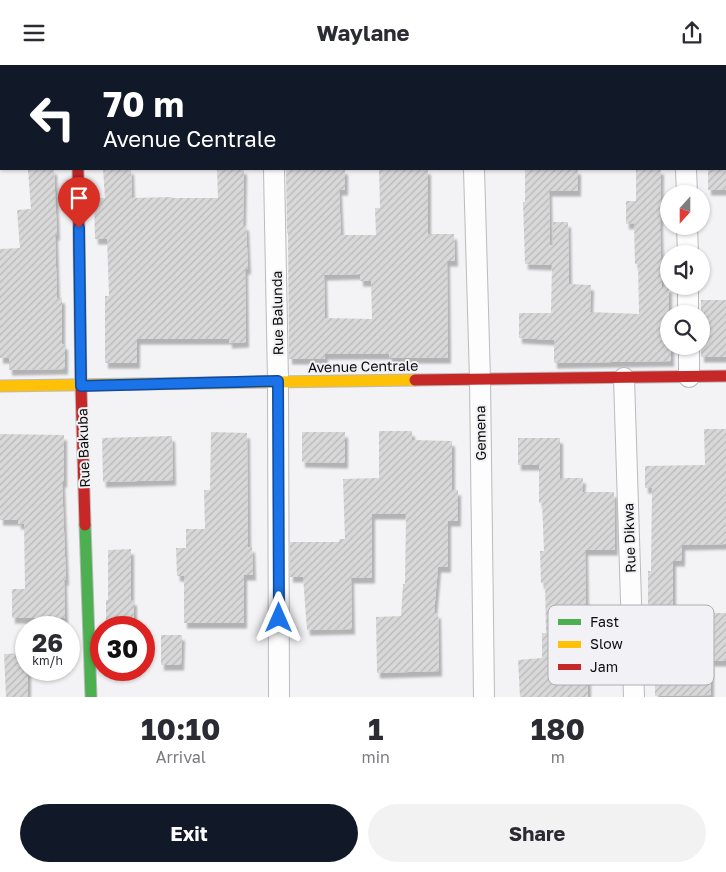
<!DOCTYPE html>
<html lang="en">
<head>
<meta charset="utf-8">
<style>
	body { margin:0; font-family:"Golos Text",sans-serif; background:#f2f2f3; color:#2b2b33; height:100vh; display:flex; flex-direction:column; font-size:19px; white-space:nowrap }
	* { box-sizing:border-box; margin:0 }
	p { font-size:16px; color:#7c7c81 }
	.icon { flex:none; width:28px; height:28px; fill:none; stroke:currentColor; stroke-width:2; stroke-linecap:round; stroke-linejoin:round }
	.map { position:relative; height:632px; overflow:hidden }
	.panel { display:flex; flex-direction:column; background:#fff; flex:1 }
	.panel>* { flex:none }
	.banner { position:absolute; left:0px; top:0px; width:726px; height:105px; box-shadow:0 1px 4px #0004; background:#111827; color:#fff; overflow:hidden }
	.needle { width:32px; rotate:201deg }
	.tools { position:absolute; left:660px; top:120px; display:grid; gap:10px }
	.tools a { display:grid; place-items:center; width:50px; height:50px; border-radius:50%; background:#fff; box-shadow:0 1px 4px #0004; font-size:25px }
	.speed { position:absolute; left:15px; top:551px; display:flex; gap:10px; font-size:25px; font-weight:700; text-align:center }
	.speed>* { display:grid; place-content:center; width:65px; height:65px; border-radius:50%; background:#fff; box-shadow:0 1px 4px #0004; line-height:1 }
	.speed small { font-size:12px; font-weight:400 }
	.speed .limit { border:8px solid #d22; background:#fff; color:#111 }
	.pin { position:absolute; display:grid; place-items:center; width:42px; height:42px; color:#fff; margin:-51px -21px; border-radius:50% 50% 50% 0; rotate:-45deg; box-shadow:0 0 5px #0007 }
	.pin .icon { rotate:45deg }
	.me { position:absolute; width:55px; margin:-28px; rotate:0deg; stroke-linejoin:round; filter:drop-shadow(0 0 4px #0008) }
	.turn { display:flex; align-items:center; gap:18px; height:105px; padding:0 20px; font-size:22px }
	.turn .icon { width:65px; height:65px; stroke-width:2.5 }
	.turn b { display:block; font-size:35px; line-height:42px }
	.eta { display:flex; justify-content:space-evenly; align-items:center; height:85px; text-align:center }
	.eta b { font-size:30px; font-weight:700; line-height:35px }
	.cta { display:flex; gap:10px; margin-top:auto; padding:10px 20px }
	.cta a { flex:1; height:58px; border-radius:30px; background:#111827; color:#fff; font-size:20px; font-weight:700; line-height:58px; text-align:center }
	.cta a+a { background:#f2f2f3; color:#2b2b33 }
	header { display:flex; justify-content:space-between; align-items:center; height:65px; padding:0 20px; background:#fff; font-size:22px; font-weight:700 }
	.map>svg:first-child { display:block }
	.building { fill:url(#building-hatch); fill-rule:evenodd; filter:url(#shadow) }
	.lines { fill:none; stroke-linecap:round; stroke-linejoin:round }
	.street-casing { stroke:#bbbabc; stroke-width:22 }
	.fast-casing { stroke:#bbbabc; stroke-width:13 }
	.slow-casing { stroke:#bbbabc; stroke-width:13 }
	.jam-casing { stroke:#bbbabc; stroke-width:13 }
	.street { stroke:#fdfdfd; stroke-width:20 }
	.fast { stroke:#4caf50; stroke-width:11 }
	.slow { stroke:#ffc107; stroke-width:11 }
	.jam { stroke:#c62828; stroke-width:11 }
	.route-casing { stroke:#114b97; stroke-width:12 }
	.route { stroke:#1a73e8; stroke-width:9 }
	.labels { text-anchor:middle; dominant-baseline:central; stroke-width:4; stroke-linejoin:round; paint-order:stroke }
	.street-label { font-size:14px; fill:#0d0d0f; stroke:#f2f1f5 }
	.key { fill:#f2f1f5; stroke:#adadb0; stroke-width:1 }
	.key-label { font-size:14px; fill:#0d0d0f }
</style>
</head>
<body>
<header><svg class="icon" aria-label="menu" viewBox="0 0 24 24"><path d="M4 6h16M4 12h16M4 18h16"/></svg>Waylane<svg class="icon" aria-label="share" viewBox="0 0 24 24"><path d="M12 15V3M7 8l5-5 5 5M5 13v7h14v-7"/></svg></header>
<div class="map">
<svg width="726" height="632" viewBox="0 0 726 632">
	<defs>
		<pattern id="building-hatch" width="6" height="6" patternUnits="userSpaceOnUse" patternTransform="scale(1.25)"><rect width="6" height="6" fill="#d9d8d9"/><path d="M-1 1l2-2M0 6l6-6M5 7l2-2" fill="none" stroke="#b9b8b9"/></pattern>
		<filter id="shadow"><feDropShadow dx="3" dy="5.5" stdDeviation="1" flood-color="#0004"/></filter>
	</defs>
	<rect width="100%" height="100%" fill="#f3f2f4"/>
	<path class="building" d="M54 104 57 170H55L57 233H62V279H65V304L9 305V293H0V184L20 183 17 145 31 144 28 105Z
		M103 104H131L132 133 172 132V133H218L217 104H244L243 160H246L248 204H245L246 277 229 278V274H137V298H105V231H109L107 174H95L94 133H105Z
		M286 104H345V125H339L341 170H376L375 143H380L379 104H428V169H454L455 196H447L448 293H389V289H325V294H289L288 168H287ZM360 209V216H371L372 254 325 253 324 210Z
		M525 104H578V126H549L550 180H553V157H568L569 219 591 220 590 247 639 249 638 199H635L634 158 626 159V136H636V104H661L660 165 662 222H669V281H671V296L554 298V275L519 273V248H551L552 200 525 199 523 137H525Z
		M708 104H726V125H708Z
		M701 235H726V292H701Z
		M704 364H726V479L682 480V496H673V540H648V506H651L652 423H645V401L705 400Z
		M379 366H412V375L452 376V425H458V456H448V502H438L434 548H438L439 606 377 608 376 552 401 551 403 519H405L406 449H372V513H351L352 564 307 565 303 512H290V477H339V474H345L343 414 379 413Z
		M211 367 247 368 248 482H252L253 510H244V558H184V511H177L176 483H186V464H205L204 425H210Z
		M302 367H345V398L302 397Z
		M0 369 64 370V417H62L66 515H64L65 553H12V524H25L24 459H18V455H0Z
		M172 371 173 415 103 417 102 373Z
		M518 373H560V413H583L582 427H614L615 485H585L586 546H584V600L588 599V632H520L518 595 542 593V568H546L545 518H541L540 486H544L542 438H539V400H518Z
		M131 484V535H134V562H106V535H108V485Z
		M699 548H726V596H698Z
		M161 570H182L181 600H161Z
		M26 588V605H28V632H6L4 589Z
		M711 598V630L655 631V599Z"/>
	<g class="lines">
		<defs>
			<path id="street" d="M77 0V1
				M272 0V1
				M471 0V1
				M685 0V1
				M274 104 278 316 279 632
				M474 104 480 315 484 632
				M686 104 687 129
				M687 161 688 189
				M688 221V249
				M689 281V312
				M624 313 634 632"/>
			<path id="fast" d="M85 460 91 632"/>
			<path id="slow" d="M0 321 415 315"/>
			<path id="jam" d="M78 104 81 321 85 460
				M415 315 726 311"/>
		</defs>
		<use href="#street" class="street-casing"/>
		<use href="#fast" class="fast-casing"/>
		<use href="#slow" class="slow-casing"/>
		<use href="#jam" class="jam-casing"/>
		<use href="#street" class="street"/>
		<use href="#fast" class="fast"/>
		<use href="#slow" class="slow"/>
		<use href="#jam" class="jam"/>
	</g>
	<g class="lines">
		<defs>
			<path id="route" d="M79 163 81 321 278 316 279 553"/>
		</defs>
		<use href="#route" class="route-casing"/>
		<use href="#route" class="route"/>
	</g>
	<g class="labels">
		<g class="street-label">
			<text transform="translate(277 248) rotate(-91)">Rue Balunda</text>
			<text transform="translate(363 301) rotate(-1)">Avenue Centrale</text>
			<text transform="translate(480 368) rotate(-91)">Gemena</text>
			<text transform="translate(83 383) rotate(-92)">Rue Bakuba</text>
			<text transform="translate(629 473) rotate(-92)">Rue Dikwa</text>
		</g>
	</g>
	<rect x="548" y="540" width="166" height="80" rx="8" class="key"/>
	<rect x="558" y="554" width="23" height="6" fill="#4caf50"/>
	<rect x="558" y="576" width="23" height="7" fill="#ffc107"/>
	<rect x="558" y="599" width="23" height="6" fill="#c62828"/>
	<g class="key-label">
		<text x="590" y="562">Fast</text>
		<text x="590" y="584">Slow</text>
		<text x="590" y="607">Jam</text>
	</g>
</svg>
<div class="tools">
<a><svg class="needle" viewBox="-14 -14 28 28"><path d="M0-13l5 13h-10z" fill="#e53935"/><path d="M0 13l5-13h-10z" fill="#7c7c81"/></svg></a>
<a><svg class="icon" aria-label="sound" viewBox="0 0 24 24"><path d="M4 9h4l5-4v14l-5-4H4zM17 9q2 3 0 6"/></svg></a>
<a><svg class="icon" aria-label="search" viewBox="0 0 24 24"><circle cx="10" cy="10" r="6"/><path d="M15 15l6 6"/></svg></a>
</div>
<div class="speed"><div>26<small>km/h</small></div><div class="limit">30</div></div>
<div class="pin" style="left:79px;top:163px;background:#d93025"><svg class="icon" aria-label="arrive" viewBox="0 0 24 24"><path d="M6 21V4h12l-3 4 3 4H6"/></svg></div>
<svg class="me" style="left:279px;top:553px" viewBox="-20 -20 40 40"><path d="M0-17L14 15 0 8-14 15z" fill="#1a73e8" stroke="#fff" stroke-width="4"/></svg>
<div class="banner">
<div class="turn"><svg class="icon" aria-label="left" viewBox="0 0 24 24"><path d="M17 20v-9H6M10 6l-5 5 5 5"/></svg><div><b>70 m</b>Avenue Centrale</div></div>
</div>
</div>
<section class="panel">
<div class="eta">
<div><b>10:10</b><p>Arrival</p></div>
<div><b>1</b><p>min</p></div>
<div><b>180</b><p>m</p></div>
</div>
<div class="cta"><a>Exit</a><a>Share</a></div>
</section>
</body>
</html>
